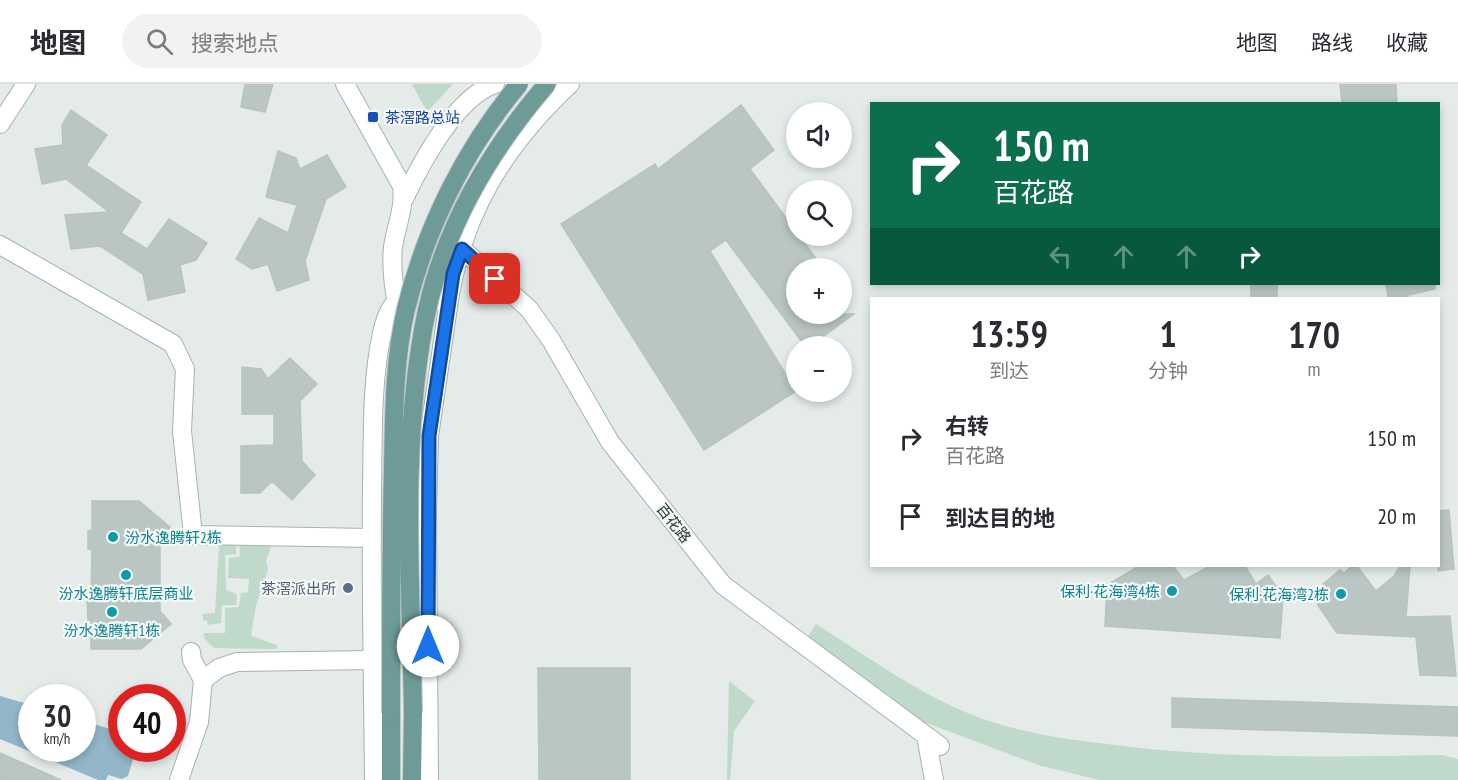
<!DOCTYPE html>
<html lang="zh">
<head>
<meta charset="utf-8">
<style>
	body { margin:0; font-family:"PT Sans Narrow","Noto Sans SC",sans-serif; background:#f2f2f3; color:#2b2b33; height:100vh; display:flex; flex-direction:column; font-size:22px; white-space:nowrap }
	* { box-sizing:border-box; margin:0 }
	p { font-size:20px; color:#7c7c81 }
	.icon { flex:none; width:33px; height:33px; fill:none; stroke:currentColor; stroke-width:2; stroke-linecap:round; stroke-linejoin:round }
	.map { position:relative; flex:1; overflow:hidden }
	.drawer { position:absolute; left:870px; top:213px; width:570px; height:270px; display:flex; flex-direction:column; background:#fff; border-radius:0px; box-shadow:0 3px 9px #0003 }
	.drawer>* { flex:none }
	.top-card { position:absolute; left:870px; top:18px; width:570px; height:183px; border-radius:0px; box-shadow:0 3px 9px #0003; background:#0b6e4f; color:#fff; overflow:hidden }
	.controls { position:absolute; left:786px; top:18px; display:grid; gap:12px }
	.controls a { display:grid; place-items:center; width:66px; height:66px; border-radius:50%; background:#fff; box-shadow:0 3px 9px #0003; font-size:30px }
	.speed { position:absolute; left:18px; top:600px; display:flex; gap:12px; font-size:30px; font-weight:700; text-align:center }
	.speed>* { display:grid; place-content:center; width:78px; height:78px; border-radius:50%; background:#fff; box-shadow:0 3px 9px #0003; line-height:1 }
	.speed small { font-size:15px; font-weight:400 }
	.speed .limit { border:9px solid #d22; background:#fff; color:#111 }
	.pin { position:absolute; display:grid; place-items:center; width:51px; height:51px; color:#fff; margin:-26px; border-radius:12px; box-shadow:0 3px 9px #0006 }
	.me { position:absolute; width:66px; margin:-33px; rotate:0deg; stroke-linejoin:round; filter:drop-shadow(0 0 4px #0008) }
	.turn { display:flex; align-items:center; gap:21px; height:126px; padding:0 24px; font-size:27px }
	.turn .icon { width:78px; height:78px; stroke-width:2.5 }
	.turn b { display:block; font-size:42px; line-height:51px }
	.lanes { display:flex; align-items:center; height:57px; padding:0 24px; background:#0003; justify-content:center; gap:30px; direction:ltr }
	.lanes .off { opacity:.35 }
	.eta { display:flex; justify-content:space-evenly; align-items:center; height:102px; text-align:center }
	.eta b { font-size:36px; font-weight:800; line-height:42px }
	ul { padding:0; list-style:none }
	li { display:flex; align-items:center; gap:18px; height:78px; padding:0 24px }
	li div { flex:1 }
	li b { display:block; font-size:22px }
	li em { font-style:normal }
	header { display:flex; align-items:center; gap:36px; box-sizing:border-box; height:84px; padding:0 30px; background:#fff; border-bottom:2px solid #e1e1e2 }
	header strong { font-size:28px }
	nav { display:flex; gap:33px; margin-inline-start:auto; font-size:21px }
	.search { width:420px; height:54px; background:#f2f2f3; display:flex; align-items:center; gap:15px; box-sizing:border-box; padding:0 21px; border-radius:33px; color:#7c7c81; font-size:22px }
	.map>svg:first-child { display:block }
	.green { fill:#bfdacb }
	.water { fill:#93b7c9 }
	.building { fill:#b9c6c3; stroke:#b7c4c1; stroke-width:1.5 }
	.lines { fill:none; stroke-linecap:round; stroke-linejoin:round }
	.street-casing { stroke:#a7b3b1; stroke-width:20 }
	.secondary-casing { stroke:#a0b3af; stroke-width:20 }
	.primary-casing { stroke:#c2c8c8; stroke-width:20 }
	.street { stroke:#fff; stroke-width:18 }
	.secondary { stroke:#fff; stroke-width:18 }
	.primary { stroke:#6e9b98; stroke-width:18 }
	.primary-bridge-casing { stroke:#c2c8c8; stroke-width:20; stroke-linecap:butt }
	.primary-bridge { stroke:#6e9b98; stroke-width:18 }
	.route-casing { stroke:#114b97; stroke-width:15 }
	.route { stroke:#1a73e8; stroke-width:10 }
	.transit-dot { fill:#1a4fb4; stroke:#f4f8f7; stroke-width:2 }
	.culture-dot { fill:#0f9aa8; stroke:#f4f8f7; stroke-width:2 }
	.service-dot { fill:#5c6f8a; stroke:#f4f8f7; stroke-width:2 }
	.labels { text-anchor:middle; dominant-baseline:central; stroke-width:4.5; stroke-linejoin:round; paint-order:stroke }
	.transit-label { font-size:15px; fill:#164399; stroke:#f4f8f7; text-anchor:start }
	.street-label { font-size:15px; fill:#253b39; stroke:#f4f8f7 }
	.culture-label { font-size:15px; fill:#0d838f; stroke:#f4f8f7; text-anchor:end }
	.service-label { font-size:15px; fill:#4e5e75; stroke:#f4f8f7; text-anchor:end }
</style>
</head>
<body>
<header>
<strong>地图</strong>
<div class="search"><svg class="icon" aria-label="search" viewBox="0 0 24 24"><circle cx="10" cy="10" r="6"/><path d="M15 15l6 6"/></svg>搜索地点</div>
<nav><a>地图</a><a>路线</a><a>收藏</a></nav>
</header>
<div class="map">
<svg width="1458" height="696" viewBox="0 0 1458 696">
	<rect width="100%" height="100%" fill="#e4ebe9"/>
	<path class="green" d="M412 0H453L427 28Z
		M236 456V470L225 471 226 506 237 510 236 521H222L221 539 207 541 208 537 203 536V530L215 529 219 462H205L208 457Z
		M239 457 272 460 266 477 268 486 256 521 251 552 277 561V565L214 564 204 554V549H225V524L239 523 241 509 248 508 249 495 228 494 229 474 240 473Z
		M816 540C870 574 925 615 986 636 1028 650 1071 656 1115 661 1224 675 1333 673 1442 671L1458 675V696H1099L1038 681 924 638 802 561Z
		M729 597 755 617 734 647 730 696H727Z"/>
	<path class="water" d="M0 612 31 621 32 664H82L83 637 121 648 122 664 136 665 128 692 122 695 108 691 106 696H98L0 655Z"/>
	<path class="building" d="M245 0H273L265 28 241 23Z
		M1340 0H1396L1397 20H1342Z
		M741 21 774 66 750 85 823 184H796V230H854L810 262H805L726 156 710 167 796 307 704 366 561 140 655 80 658 85Z
		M71 26 107 51 86 81 141 118 121 149 147 165 169 135 207 159 196 176 180 181 185 208 148 216 143 190 100 162 71 165 65 131 109 128 66 95 42 100 35 65 63 61 62 41Z
		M278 67 296 74 300 85 327 71 346 103 326 115 305 177 309 196 277 207 268 180 252 185 236 175 259 134 288 149 297 121 266 113Z
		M1251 200H1277V214H1251Z
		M1386 200H1435V205L1408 211V214H1388Z
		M290 274 317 300 300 317 302 377 315 391 292 416 272 397 260 409H241V362L274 361V330H242V283L261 285 268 295Z
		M92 417H139L170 443 160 455V527L171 540 141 565H91V536H88L87 516 91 515 92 465H88V447L92 446Z
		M1449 426 1454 485 1438 487V427Z
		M1139 482H1173L1184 496 1210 482H1245L1256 500 1268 491 1283 512 1280 554 1105 542 1107 501Z
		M1352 482H1357L1376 507 1394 492 1400 482H1410L1406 533 1450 532 1456 592 1420 591 1416 553 1337 549 1313 514 1326 504 1323 500 1340 486 1344 489Z
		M538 584H630V696H539Z
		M1172 614 1458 623V652L1172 643Z
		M0 669 61 696H0Z"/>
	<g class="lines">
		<defs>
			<path id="street" d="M345 0 402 102C405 124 396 142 393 163 391 181 393 197 396 215
				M0 40 26 0
				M404 115C421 79 456 13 495 0
				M0 161 173 260 185 285 182 347 193 451 371 454
				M462 165 529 225 551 256 610 358 723 501 940 662
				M448 223C461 131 503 63 570 0
				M191 568 192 576 203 596
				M926 652 934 696
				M179 696 199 638 203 596 219 584 237 578 373 576"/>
			<path id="secondary" d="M374 696C373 600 371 504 372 408 373 356 371 300 382 249 386 231 393 213 412 208 426 206 440 213 448 223L429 352 427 428 429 696"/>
			<path id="primary" d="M391 629V696
				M412 696 413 629"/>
		</defs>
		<use href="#street" class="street-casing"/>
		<use href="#secondary" class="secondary-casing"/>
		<use href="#primary" class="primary-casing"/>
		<use href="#street" class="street"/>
		<use href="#secondary" class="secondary"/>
		<use href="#primary" class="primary"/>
		<defs>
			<path id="primary-bridge" d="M391 629C391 547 391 465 393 384 394 331 394 276 406 225 426 143 465 65 519 0
				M413 629C411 501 400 350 427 226 446 141 491 65 547 0"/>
		</defs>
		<use href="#primary-bridge" class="primary-bridge-casing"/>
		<use href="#primary-bridge" class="primary-bridge"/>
	</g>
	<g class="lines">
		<defs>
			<path id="route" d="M428 562 429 352 453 190 462 165 495 195"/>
		</defs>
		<use href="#route" class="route-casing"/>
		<use href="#route" class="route"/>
	</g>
	<rect class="transit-dot" x="367" y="27" width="12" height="12" rx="3"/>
	<g class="culture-dot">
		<circle cx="113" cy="453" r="6"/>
		<circle cx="126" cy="491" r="6"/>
		<circle cx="1172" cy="507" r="6"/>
		<circle cx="1341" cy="510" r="6"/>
		<circle cx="112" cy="528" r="6"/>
	</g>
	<circle class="service-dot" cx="348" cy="504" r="6"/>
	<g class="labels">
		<g class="transit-label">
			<text x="385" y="33">茶滘路总站</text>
		</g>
		<g class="street-label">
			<text transform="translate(674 439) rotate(52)">百花路</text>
		</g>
		<g class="culture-label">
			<text x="125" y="453" text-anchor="start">汾水逸腾轩2栋</text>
			<text x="1160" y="507">保利·花海湾4栋</text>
			<text x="126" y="509" text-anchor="middle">汾水逸腾轩底层商业</text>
			<text x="1329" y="510">保利·花海湾2栋</text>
			<text x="112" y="546" text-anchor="middle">汾水逸腾轩1栋</text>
		</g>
		<g class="service-label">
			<text x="336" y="504">茶滘派出所</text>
		</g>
	</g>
</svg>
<div class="controls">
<a><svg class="icon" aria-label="sound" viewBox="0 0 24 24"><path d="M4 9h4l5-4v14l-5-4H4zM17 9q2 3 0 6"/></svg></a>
<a><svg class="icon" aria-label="search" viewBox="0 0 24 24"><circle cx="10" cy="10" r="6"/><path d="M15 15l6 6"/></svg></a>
<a>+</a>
<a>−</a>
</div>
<div class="speed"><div>30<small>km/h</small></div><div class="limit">40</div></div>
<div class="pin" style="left:495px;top:195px;background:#d93025"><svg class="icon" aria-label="arrive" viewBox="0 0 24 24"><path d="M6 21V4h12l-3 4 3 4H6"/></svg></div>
<svg class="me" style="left:428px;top:562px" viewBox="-20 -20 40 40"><circle r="19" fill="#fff"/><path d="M0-13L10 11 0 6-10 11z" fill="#1a73e8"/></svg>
<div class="top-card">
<div class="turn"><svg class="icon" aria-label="right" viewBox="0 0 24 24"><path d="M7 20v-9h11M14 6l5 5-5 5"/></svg><div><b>150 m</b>百花路</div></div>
<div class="lanes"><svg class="icon off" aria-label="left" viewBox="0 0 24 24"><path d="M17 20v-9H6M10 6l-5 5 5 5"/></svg><svg class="icon off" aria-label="ahead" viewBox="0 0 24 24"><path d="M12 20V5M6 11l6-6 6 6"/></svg><svg class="icon off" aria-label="ahead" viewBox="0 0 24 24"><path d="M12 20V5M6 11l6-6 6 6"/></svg><svg class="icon" aria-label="right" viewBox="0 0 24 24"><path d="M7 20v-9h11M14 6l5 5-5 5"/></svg></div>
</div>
<section class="drawer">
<div class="eta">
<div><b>13:59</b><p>到达</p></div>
<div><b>1</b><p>分钟</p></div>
<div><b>170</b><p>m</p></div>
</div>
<ul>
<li><svg class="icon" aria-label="right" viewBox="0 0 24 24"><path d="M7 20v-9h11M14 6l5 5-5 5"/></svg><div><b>右转</b><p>百花路</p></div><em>150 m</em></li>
<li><svg class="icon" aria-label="arrive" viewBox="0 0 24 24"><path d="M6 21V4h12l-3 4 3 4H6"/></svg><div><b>到达目的地</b></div><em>20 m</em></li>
</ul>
</section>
</div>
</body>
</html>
